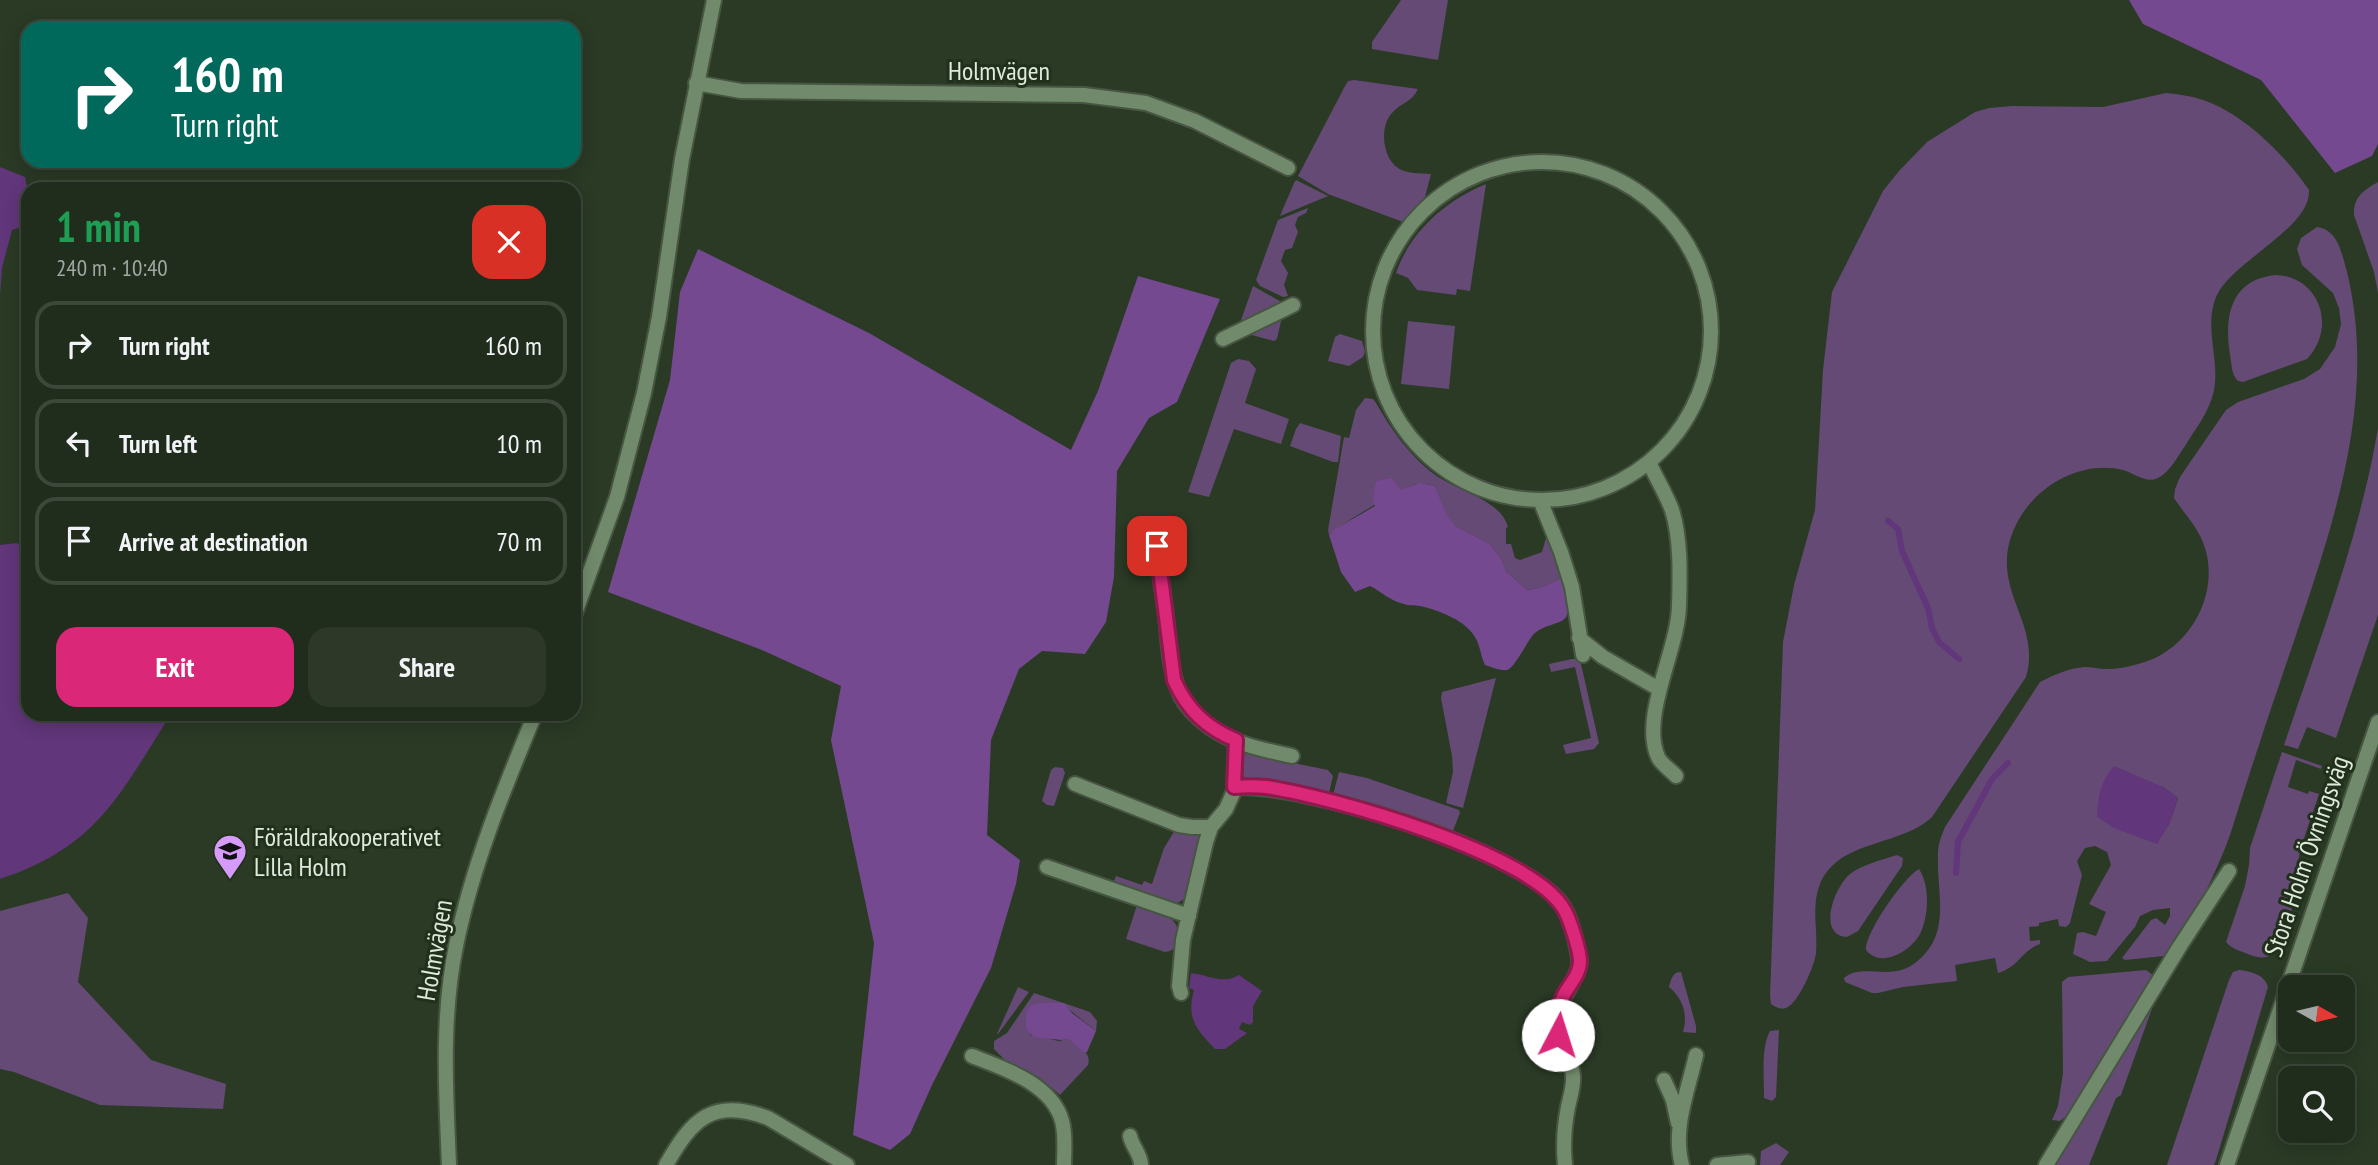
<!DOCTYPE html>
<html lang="en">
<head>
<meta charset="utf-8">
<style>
	body { margin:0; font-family:"PT Sans Narrow",sans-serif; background:#2d3829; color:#f1f3f6; height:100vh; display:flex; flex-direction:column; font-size:26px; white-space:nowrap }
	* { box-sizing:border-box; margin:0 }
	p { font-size:23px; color:#a2a7a3 }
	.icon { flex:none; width:38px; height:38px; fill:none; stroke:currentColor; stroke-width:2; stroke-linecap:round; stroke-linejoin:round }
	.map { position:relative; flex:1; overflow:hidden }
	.sheet { position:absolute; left:21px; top:182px; width:560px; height:539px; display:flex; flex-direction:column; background:#202c1c; border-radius:21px; box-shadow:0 4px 18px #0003,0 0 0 2px #3d483b }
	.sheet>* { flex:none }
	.top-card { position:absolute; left:21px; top:21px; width:560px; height:147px; border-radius:21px; box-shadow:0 4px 18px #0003,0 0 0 2px #3d483b; background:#00695c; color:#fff; overflow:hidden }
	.needle { width:46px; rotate:98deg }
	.controls { position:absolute; left:2278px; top:975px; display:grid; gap:14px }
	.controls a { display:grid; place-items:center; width:77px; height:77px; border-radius:14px; background:#202c1c; box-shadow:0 4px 18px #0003,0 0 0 2px #3d483b; font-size:35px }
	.pin { position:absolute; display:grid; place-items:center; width:60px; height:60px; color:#fff; margin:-30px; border-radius:14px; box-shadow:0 4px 10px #0006 }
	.me { position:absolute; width:77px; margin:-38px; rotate:5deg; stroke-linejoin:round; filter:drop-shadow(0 0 5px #0008) }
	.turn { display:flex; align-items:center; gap:24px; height:147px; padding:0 35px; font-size:32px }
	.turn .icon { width:91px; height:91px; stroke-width:2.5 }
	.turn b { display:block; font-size:49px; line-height:60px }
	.round { display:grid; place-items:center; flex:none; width:74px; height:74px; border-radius:21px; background:#2d3829 }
	.summary { display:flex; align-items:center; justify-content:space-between; height:119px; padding:0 35px }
	h1 { font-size:42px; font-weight:700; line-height:52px; color:#1e9e55 }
	.cta { display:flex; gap:14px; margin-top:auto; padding:14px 35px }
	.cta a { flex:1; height:80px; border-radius:21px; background:#db2777; color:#fff; font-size:28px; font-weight:700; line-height:80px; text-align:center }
	.cta a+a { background:#2d3829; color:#f1f3f6 }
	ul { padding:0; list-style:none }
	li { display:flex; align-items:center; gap:21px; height:88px; margin:0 14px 10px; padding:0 21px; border:4px solid #3d483b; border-radius:21px }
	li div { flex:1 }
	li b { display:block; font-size:26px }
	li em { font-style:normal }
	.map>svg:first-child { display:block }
	.green { fill:#644a74; fill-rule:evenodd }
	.forest { fill:#75498f }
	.water { fill:#61367a }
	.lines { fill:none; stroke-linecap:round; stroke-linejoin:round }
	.stream { stroke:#61367a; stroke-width:6 }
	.minor-casing { stroke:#475642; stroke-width:18 }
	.tertiary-casing { stroke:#475642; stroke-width:18 }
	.minor { stroke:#728a6c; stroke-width:14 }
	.tertiary { stroke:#728a6c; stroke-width:14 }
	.route-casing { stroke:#8e194d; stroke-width:18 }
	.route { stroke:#db2777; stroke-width:12 }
	.labels { text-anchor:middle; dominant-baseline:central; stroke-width:6; stroke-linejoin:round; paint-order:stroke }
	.street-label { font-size:26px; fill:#dfe9dc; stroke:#20301b }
	.poi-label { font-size:26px; fill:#dfe9dc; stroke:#20301b; text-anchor:start }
</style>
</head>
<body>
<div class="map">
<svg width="2378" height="1165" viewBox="0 0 2378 1165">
	<rect width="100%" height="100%" fill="#2a3a25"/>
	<path class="green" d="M1401 0H1448L1438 60 1372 49V42Z
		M1354 80 1418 89C1413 101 1401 103 1393 112 1379 125 1382 157 1398 168 1406 174 1421 173 1431 174L1424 201 1403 222 1328 194 1298 176 1345 86 1348 81Z
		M2166 93C2178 94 2191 96 2203 100 2243 113 2286 156 2309 190 2311 228 2233 261 2217 295 2203 326 2220 359 2214 390 2210 411 2196 428 2185 446 2178 456 2169 473 2158 478 2146 484 2134 473 2123 470 2083 460 2039 484 2019 519 1982 586 2043 618 2026 677L1932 817C1900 847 1839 839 1820 884 1811 906 1818 930 1816 953 1815 965 1798 1004 1786 1008 1780 1010 1776 1007 1771 1004L1770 996 1783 642 1794 585 1815 510 1823 370 1832 292 1883 191 1899 171 1927 142 1975 112 1989 108 2012 106 2103 107Z
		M1296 180 1328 196 1280 216 1294 183Z
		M2378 182V293L2374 272 2354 215C2353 197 2364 190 2378 182Z
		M1486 184 1470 291 1457 289 1456 295 1417 290 1408 278 1396 273C1410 232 1446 200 1486 184Z
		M1308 208 1306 213 1298 217 1295 225 1298 232 1292 248 1285 250 1281 261 1288 273 1284 285 1288 296 1283 297 1260 286 1256 280 1278 220Z
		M2317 227C2339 230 2342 255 2347 272 2378 399 2333 525 2293 644 2271 708 2250 771 2230 835 2217 871 2190 929 2164 956L2125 960 2122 958 2151 920 2156 918 2165 925 2170 916V908L2153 910 2140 916 2135 927 2107 961 2090 962 2073 954 2077 933 2083 932 2096 936 2106 912 2089 904 2111 865 2107 852 2095 846 2085 848 2077 861 2082 875 2070 923 2066 927 2059 926 2058 919 2039 923V926L2029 927 2030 941 2040 940V944C2021 951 2019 967 1998 973L1995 958 1955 965 1957 981 1903 987 1878 993H1872L1845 982 1844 978C1862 962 1891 982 1915 963 1953 934 1936 893 1938 853 1938 843 1942 835 1945 827L2040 682C2054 675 2069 668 2085 667 2092 667 2099 669 2106 669 2117 669 2128 667 2138 664 2188 652 2220 596 2205 548 2199 528 2185 515 2174 498L2175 489 2180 477 2226 410 2238 402 2304 379 2320 369 2335 347 2341 324 2339 308 2333 293 2302 265 2297 249 2301 238ZM2163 787 2178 798 2169 824 2156 844Z
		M2275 275C2320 276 2337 328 2307 359L2243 382 2238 381C2231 374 2232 365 2230 355 2224 317 2230 280 2275 275Z
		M1253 286 1285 304 1242 323 1241 320Z
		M1282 317 1277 339 1274 341 1248 334Z
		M1408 321 1455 326 1449 389 1401 384Z
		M1340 334 1362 341 1365 352 1363 357 1349 366 1328 361 1335 337Z
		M1238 359 1249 361 1256 369 1245 403 1289 419 1281 444 1234 429 1209 497 1188 492 1231 363Z
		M1365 398 1373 399 1376 403C1391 429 1407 452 1430 471 1454 491 1500 498 1508 527L1506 528V544H1511L1515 558 1520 560 1542 552 1546 538 1548 537 1562 578 1539 588 1527 590 1506 571 1501 558 1490 544 1456 526 1446 516 1435 486C1429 485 1423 483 1418 484 1404 486 1339 525 1329 535L1328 530 1344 437 1349 438 1356 410Z
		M1300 423 1341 436 1338 462H1333L1290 446 1296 429Z
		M2378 428V615L2336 738 2307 727 2298 749 2284 745C2319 641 2360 536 2378 428Z
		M1572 659H1578L1581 664 1599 743 1594 749 1566 754 1563 745 1591 738 1575 667 1551 672 1549 664Z
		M1496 678 1463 808 1446 803 1453 772 1452 756 1441 698 1442 692Z
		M2282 752 2322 766 2321 769 2296 760 2288 787 2308 794 2309 791 2319 794C2312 816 2303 838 2298 861 2291 888 2297 973 2250 955 2241 951 2232 949 2226 942L2245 886 2249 865 2250 848Z
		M1244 753 1328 770 1333 776 1329 793 1325 795 1248 781 1240 773Z
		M1055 767 1063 768 1065 773 1054 806 1047 805 1042 801 1051 770Z
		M1339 772 1367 778 1459 810 1460 813 1452 833 1333 795Z
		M1175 830 1202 835 1186 898 1174 905 1113 884 1116 876 1142 885 1144 881 1152 884 1164 848Z
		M1897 855 1903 858 1902 866 1858 931 1847 937C1816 935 1835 886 1850 874 1863 864 1882 860 1897 855Z
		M1919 869C1930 885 1929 916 1920 934 1911 951 1881 969 1866 950 1865 933 1904 877 1919 869Z
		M68 893 88 918 78 982 151 1060 226 1084 223 1109 100 1105 14 1072 0 1069V911Z
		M1137 905C1157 912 1184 915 1177 942 1175 949 1172 951 1165 952L1126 939Z
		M2146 970 2153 975 2151 979 2069 1114 2060 1121 2052 1120 2058 1106 2063 1073 2062 982 2068 977Z
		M2239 970C2251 971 2265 975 2268 987L2216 1160 2214 1165H2167L2229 980 2233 972Z
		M1681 972 1696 1026V1033L1683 1032C1688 1014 1683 999 1669 987 1671 980 1672 972 1681 972Z
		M1018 987 1029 992 998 1034H997Z
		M2158 992 2121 1095 2116 1098 2089 1165H2053Z
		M1034 993 1090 1012 1097 1021 1096 1031 1066 1007 1026 1018 1030 1035 1059 1041 1068 1039C1078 1046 1092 1052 1088 1065L1060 1095 1040 1078 1005 1060 994 1049V1041L1007 1033Z
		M1779 1030 1776 1097 1772 1101 1764 1098V1094C1764 1074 1761 1048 1770 1031Z
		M1776 1143 1789 1152 1780 1165H1760L1761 1151Z"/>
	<path class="forest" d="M2129 0H2378V144L2372 156 2335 173 2261 80 2143 24Z
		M698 249 869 333 1071 450 1098 391 1138 276 1220 299 1177 402 1149 418 1117 471 1114 577 1106 622 1085 654 1042 651 1019 669 991 740 987 835 1020 860 1016 884 991 968 932 1085 910 1134 890 1150 853 1135 874 943 831 740 841 686 762 650 608 592 670 380 680 292Z
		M1392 478 1400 490 1420 483 1435 486 1447 516 1456 526 1490 544 1501 558 1506 571 1527 590 1539 588 1562 578C1564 589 1571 607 1566 617 1561 625 1543 624 1533 635 1527 642 1514 669 1507 670 1500 671 1491 667 1485 665 1480 654 1480 643 1473 634 1462 619 1438 610 1420 606 1415 605 1409 606 1404 604 1390 601 1382 592 1370 586L1355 592 1341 572 1329 535 1335 529 1375 506 1373 498 1376 481Z
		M1041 1003H1064L1072 1013 1096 1031 1087 1052H1084L1068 1039C1061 1041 1058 1039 1051 1039 1029 1038 1023 1034 1027 1010L1032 1005Z"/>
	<path class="water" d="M0 167 25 177 28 192V225L12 230 2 268 0 296Z
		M17 543 28 553V714H171C149 748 122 797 93 825 67 851 34 868 0 879V545Z
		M2114 766 2163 787 2178 798 2169 824 2157 844 2114 828 2097 817C2098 797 2100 782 2114 766Z
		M1191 973C1209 975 1222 985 1239 975L1262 991 1253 1006V1022L1250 1025 1242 1022 1239 1029 1247 1033 1225 1049H1215C1196 1029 1186 1018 1194 990L1189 988Z"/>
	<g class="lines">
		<path class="stream" d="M1888 521 1898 529 1902 551 1928 608 1932 628 1939 642 1959 659
			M1956 873 1958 842 1992 779 2008 763"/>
		<defs>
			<path id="minor" d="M696 83 741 91 1084 95 1146 103 1195 121 1288 168
				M1373 331a169 169 0 1 1 338 0a169 169 0 1 1-338 0Z
				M1223 339 1293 305
				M1649 462C1656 478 1666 494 1672 510 1681 539 1680 575 1679 606 1678 650 1640 717 1658 757 1661 764 1671 770 1676 776
				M1540 500 1561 552 1572 587 1583 655
				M1157 546C1159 569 1163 592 1166 616 1169 643 1169 671 1181 696 1187 708 1199 719 1210 727 1233 744 1265 750 1292 756
				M1579 638 1603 657 1659 689
				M1075 784 1179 825 1192 827H1211
				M1234 787C1306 784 1514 848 1560 902 1571 916 1576 941 1579 957 1583 975 1560 994 1558 1015 1555 1044 1571 1051 1573 1076 1574 1086 1570 1097 1568 1107 1564 1127 1563 1145 1565 1165
				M1047 867 1189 916
				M1181 993 1179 986 1183 940 1206 842 1211 827 1226 809 1234 791 1236 740
				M972 1056C1003 1068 1052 1084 1062 1121 1066 1135 1064 1151 1064 1165
				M1664 1080 1673 1100 1678 1123
				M1130 1136C1132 1147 1141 1154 1141 1165
				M666 1165C692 1119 713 1097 768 1118L847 1165
				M1682 1165C1672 1129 1688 1091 1696 1055
				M1717 1165 1748 1162
				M2046 1165 2180 946 2229 871
				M2227 1165 2378 722"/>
			<path id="tertiary" d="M574 616 617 497 644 393 659 317 682 159 714 0
				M449 1165C446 1093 441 1018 456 946 472 866 504 789 535 714"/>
		</defs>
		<use href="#minor" class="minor-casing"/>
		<use href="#tertiary" class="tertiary-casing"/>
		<use href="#minor" class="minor"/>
		<use href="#tertiary" class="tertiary"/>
	</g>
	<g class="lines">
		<defs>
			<path id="route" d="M1157 546 1174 680C1187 709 1206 728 1236 740L1234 787C1245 786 1256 786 1266 787 1329 796 1536 854 1565 911 1570 920 1580 951 1580 961 1580 976 1567 986 1562 999 1557 1010 1558 1023 1558 1035"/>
		</defs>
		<use href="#route" class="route-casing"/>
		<use href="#route" class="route"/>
	</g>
	<defs>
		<symbol id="school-pin" viewBox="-11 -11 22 30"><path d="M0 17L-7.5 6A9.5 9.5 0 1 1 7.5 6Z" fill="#d69bfa" stroke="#20301b"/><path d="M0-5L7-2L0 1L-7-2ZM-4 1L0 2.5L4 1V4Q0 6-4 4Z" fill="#111"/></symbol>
	</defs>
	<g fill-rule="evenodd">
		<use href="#school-pin" x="211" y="832" width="38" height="52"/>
	</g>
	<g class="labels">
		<g class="street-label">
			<text x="999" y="70">Holmvägen</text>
			<text transform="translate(2306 856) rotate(-71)">Stora Holm Övningsväg</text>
			<text transform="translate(434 950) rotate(-80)">Holmvägen</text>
		</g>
		<g class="poi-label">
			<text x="254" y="836">Föräldrakooperativet<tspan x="254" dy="30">Lilla Holm</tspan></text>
		</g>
	</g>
</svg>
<div class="controls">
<a><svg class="needle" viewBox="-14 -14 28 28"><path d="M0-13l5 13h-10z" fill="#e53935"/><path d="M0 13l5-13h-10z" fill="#a2a7a3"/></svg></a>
<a><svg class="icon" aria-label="search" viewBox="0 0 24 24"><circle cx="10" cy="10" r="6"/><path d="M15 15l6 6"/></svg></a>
</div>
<div class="pin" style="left:1157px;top:546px;background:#d93025"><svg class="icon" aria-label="arrive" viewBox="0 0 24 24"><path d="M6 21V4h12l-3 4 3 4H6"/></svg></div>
<svg class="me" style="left:1558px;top:1035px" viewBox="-20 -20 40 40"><circle r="19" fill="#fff"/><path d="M0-13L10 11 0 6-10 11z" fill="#db2777"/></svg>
<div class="top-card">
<div class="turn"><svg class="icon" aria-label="right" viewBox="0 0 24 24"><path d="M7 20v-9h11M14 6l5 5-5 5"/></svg><div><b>160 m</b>Turn right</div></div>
</div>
<section class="sheet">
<div class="summary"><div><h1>1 min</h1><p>240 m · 10:40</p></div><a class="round" style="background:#d93025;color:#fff"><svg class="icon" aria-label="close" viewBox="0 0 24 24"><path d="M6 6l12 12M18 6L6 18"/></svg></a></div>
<ul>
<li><svg class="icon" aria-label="right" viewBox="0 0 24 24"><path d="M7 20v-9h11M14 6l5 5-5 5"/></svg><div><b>Turn right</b></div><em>160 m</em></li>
<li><svg class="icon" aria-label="left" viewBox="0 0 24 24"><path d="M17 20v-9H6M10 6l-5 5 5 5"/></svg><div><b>Turn left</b></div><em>10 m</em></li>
<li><svg class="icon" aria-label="arrive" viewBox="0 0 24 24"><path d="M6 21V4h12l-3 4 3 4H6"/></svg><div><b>Arrive at destination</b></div><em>70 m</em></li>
</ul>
<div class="cta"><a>Exit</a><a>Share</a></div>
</section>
</div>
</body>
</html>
